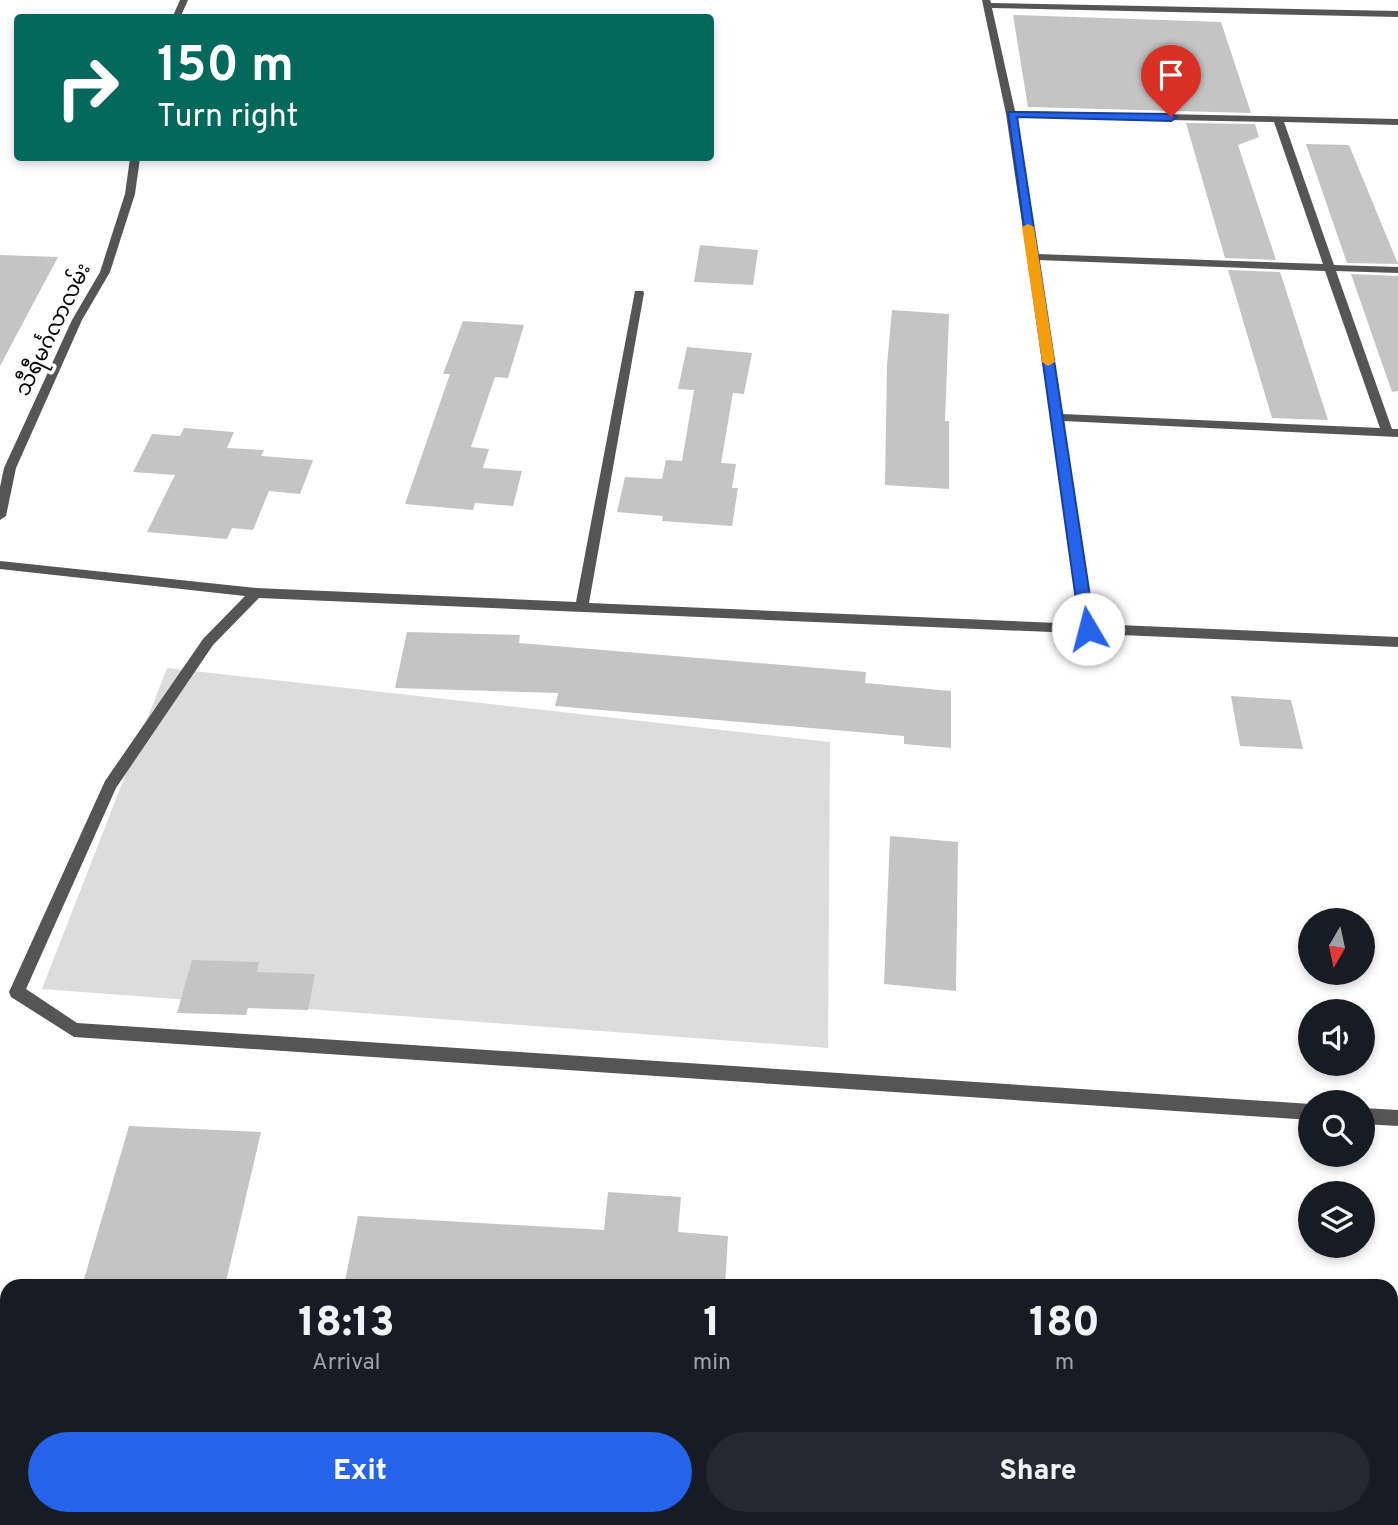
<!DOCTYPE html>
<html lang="en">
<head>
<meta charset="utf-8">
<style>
	body { margin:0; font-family:Overpass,"Noto Sans Myanmar",sans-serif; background:#242831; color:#f1f3f6; height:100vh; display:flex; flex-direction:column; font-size:26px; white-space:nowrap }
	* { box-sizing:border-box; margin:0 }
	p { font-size:23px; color:#9ea1a6 }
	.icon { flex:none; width:38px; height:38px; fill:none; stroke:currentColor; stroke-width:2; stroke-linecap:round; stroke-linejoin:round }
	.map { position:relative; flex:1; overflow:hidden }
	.side { position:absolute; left:0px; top:1279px; width:1398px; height:247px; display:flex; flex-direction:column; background:#171b24; border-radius:21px 21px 0 0; box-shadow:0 4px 10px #0003 }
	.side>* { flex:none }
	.top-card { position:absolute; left:14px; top:14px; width:700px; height:147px; border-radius:7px; box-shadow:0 4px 10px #0003; background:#00695c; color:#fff; overflow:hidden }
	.needle { width:46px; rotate:189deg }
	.tools { position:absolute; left:1298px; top:908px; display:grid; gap:14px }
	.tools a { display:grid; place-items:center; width:77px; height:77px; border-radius:50%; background:#171b24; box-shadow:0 4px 10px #0003; font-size:35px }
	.pin { position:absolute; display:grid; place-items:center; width:60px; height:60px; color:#fff; margin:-72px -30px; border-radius:50% 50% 50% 0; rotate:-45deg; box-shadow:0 0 7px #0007 }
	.pin .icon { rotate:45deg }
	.me { position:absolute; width:77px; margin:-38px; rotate:352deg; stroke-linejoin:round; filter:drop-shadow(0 0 5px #0008) }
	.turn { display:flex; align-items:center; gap:24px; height:147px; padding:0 28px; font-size:32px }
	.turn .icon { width:91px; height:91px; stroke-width:2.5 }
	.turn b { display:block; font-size:49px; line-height:60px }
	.eta { display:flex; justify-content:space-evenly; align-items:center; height:119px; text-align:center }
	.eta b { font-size:42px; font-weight:800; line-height:49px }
	.primary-button { display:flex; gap:14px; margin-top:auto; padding:14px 28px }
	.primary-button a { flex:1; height:80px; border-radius:42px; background:#2563eb; color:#fff; font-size:28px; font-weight:800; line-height:80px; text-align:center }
	.primary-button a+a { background:#242831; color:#f1f3f6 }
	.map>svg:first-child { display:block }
	.green { fill:#dcdcdc }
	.building { fill:#c4c4c4 }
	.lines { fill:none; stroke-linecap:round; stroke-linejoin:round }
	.service { fill:#555; fill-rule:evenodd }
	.minor { fill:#555; fill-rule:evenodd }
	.route { fill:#2563eb; stroke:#184099; stroke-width:2 }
	.slow { fill:#f59e0b }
	.labels { text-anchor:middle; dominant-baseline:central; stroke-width:7; stroke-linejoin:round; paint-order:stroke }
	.far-street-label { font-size:21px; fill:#000; stroke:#fff }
</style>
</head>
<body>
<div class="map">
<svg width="1398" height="1525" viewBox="0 0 1398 1525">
	<rect width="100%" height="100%" fill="#fff"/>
	<path class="green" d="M167 668 830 742 828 1048 42 989Z"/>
	<path class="building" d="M1013 15 1221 22 1251 113 1028 107Z
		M1186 123 1255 124 1259 137 1238 145 1276 260 1225 258Z
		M1306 144 1349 145 1398 264 1347 263Z
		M700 245 758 250 753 285 694 282Z
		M0 255 58 257 0 366Z
		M1228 270 1280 272 1328 420 1272 418Z
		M1351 274 1398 276V391L1392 392Z
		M892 310 949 314 945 421H949V489L885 485 887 365Z
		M463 321 524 325 508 378 495 377 471 447 489 449 483 468 522 471 513 506 475 503 473 510 405 504 450 374H443Z
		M687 347 752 353 744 394 733 393 721 463 736 464 732 488H738L732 526 662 521 663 516 617 512 625 477 662 479 666 460 682 461 694 390 678 389Z
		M184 428 234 432 227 448 264 450 261 456 313 460 300 494 269 491 253 530 232 528 227 539 147 532 175 475 133 472 152 434 180 436Z
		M407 632 520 635 519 643 866 672 865 683 951 691V748L904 744V736L555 706 558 693 395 688Z
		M1231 696 1291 700 1303 749 1240 746Z
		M890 836 958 842 956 991 884 984Z
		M192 960 259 962 257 972 315 974 308 1010 248 1008 246 1015 177 1013Z
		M129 1126 261 1132 225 1286H82Z
		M608 1192 681 1197 678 1232 728 1236 725 1286H344L358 1216 604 1230Z"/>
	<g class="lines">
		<path class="service" d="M982 0H990L991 3 1398 11V17L992 8 1015 111 1398 119V125L1284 122 1334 265 1398 267V273L1336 271 1392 429H1398V437L1063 421 1094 624 1398 637V647L259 598 213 645 116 788 26 989 77 1023 1311 1104V1120L74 1037 11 997 9 992 105 781 203 639 245 596 0 569V561L256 588 576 602 635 291H643L644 293 589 603 1081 624 1006 114ZM1016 117 1274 122 1323 264 1037 254ZM1038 260 1325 271 1380 428 1062 414Z
			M1363 1108 1398 1110V1126L1363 1124Z"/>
		<path class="minor" d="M180 0H188L180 18H172Z
			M130 158H140L135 194 110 272 82 320 16 468 6 516 0 520V487L4 468 72 320 100 272 125 194Z"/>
	</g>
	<path class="route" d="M1008 112 1171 114 1177 117 1171 121 1017 117 1095 629 1088 635 1080 629Z"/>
	<path class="slow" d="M1028 224 1034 227 1055 362 1048 366 1042 362 1022 227Z"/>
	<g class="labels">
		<g class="far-street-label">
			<text transform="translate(54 330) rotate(-64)">သီရီမင်္ဂလာလမ်း</text>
		</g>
	</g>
</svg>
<div class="tools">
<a><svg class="needle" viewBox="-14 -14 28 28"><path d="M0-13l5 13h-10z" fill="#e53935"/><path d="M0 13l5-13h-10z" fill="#9ea1a6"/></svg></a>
<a><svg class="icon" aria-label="sound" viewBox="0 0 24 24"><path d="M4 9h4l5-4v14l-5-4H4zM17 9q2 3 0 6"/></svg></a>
<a><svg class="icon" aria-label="search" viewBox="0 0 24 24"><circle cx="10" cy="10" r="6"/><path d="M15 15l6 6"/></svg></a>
<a><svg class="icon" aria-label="layers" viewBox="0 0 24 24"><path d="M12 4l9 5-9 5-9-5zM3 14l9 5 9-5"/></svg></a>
</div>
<div class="pin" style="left:1171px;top:117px;background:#d93025"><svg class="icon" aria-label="arrive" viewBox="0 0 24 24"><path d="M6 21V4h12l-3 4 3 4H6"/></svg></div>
<svg class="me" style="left:1088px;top:629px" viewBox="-20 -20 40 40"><circle r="19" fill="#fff"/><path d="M0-13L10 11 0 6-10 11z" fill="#2563eb"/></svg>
<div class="top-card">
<div class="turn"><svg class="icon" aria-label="right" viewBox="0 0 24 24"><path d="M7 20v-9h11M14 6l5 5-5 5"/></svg><div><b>150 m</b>Turn right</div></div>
</div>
<section class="side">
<div class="eta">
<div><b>18:13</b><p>Arrival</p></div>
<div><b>1</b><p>min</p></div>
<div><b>180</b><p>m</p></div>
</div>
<div class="primary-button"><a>Exit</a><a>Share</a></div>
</section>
</div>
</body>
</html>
